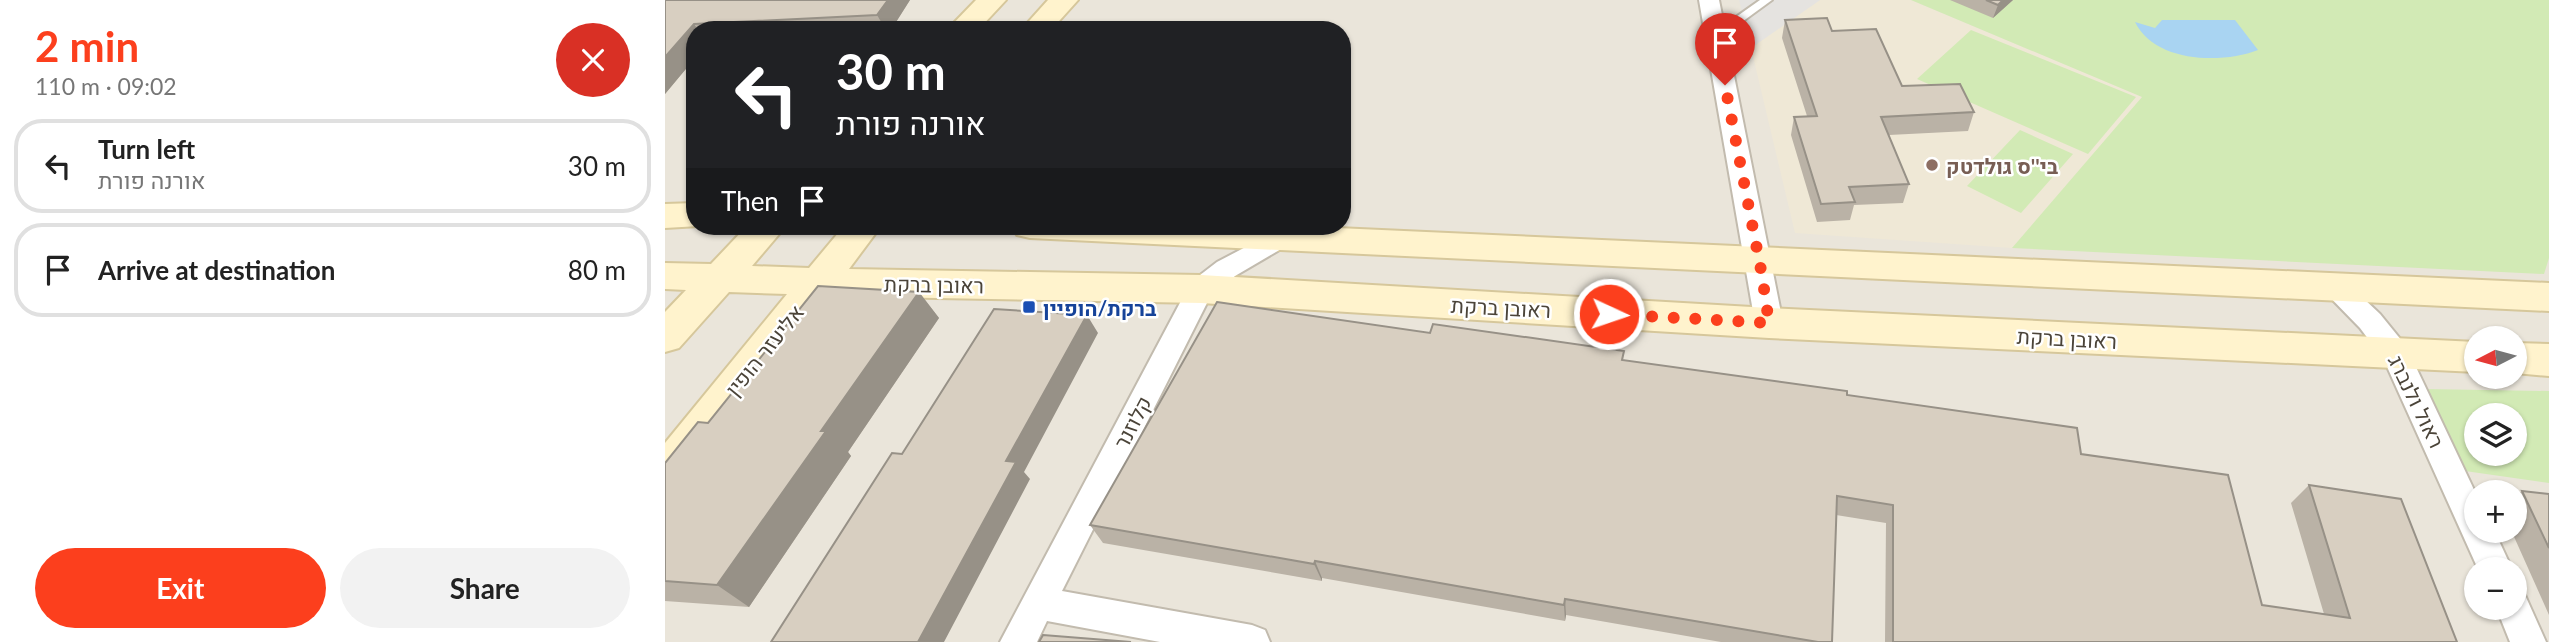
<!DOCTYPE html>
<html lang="en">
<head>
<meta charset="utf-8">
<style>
	body { margin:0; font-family:Lato,Heebo,sans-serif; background:#f2f2f2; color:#222; height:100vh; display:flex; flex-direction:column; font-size:26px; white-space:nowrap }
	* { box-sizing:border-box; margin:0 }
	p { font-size:23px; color:#767676 }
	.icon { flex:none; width:38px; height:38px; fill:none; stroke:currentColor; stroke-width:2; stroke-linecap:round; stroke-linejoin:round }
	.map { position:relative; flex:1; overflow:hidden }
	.side { display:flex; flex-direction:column; background:#fff; width:665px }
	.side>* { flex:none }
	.hud { position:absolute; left:21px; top:21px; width:665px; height:214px; border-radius:28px; box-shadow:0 2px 5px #0004; background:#202124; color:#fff; overflow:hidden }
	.needle { width:46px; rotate:264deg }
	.fabs { position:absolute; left:1799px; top:326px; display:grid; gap:14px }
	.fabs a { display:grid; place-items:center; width:63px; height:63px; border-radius:50%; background:#fff; box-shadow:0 2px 5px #0004; font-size:35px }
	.pin { position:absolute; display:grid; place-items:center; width:60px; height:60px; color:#fff; margin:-72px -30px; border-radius:50% 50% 50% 0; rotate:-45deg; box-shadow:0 0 7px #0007 }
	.pin .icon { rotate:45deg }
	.me { position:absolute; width:77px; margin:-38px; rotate:93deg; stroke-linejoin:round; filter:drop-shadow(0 0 5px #0008) }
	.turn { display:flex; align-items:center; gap:24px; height:147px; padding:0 35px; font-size:32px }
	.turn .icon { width:91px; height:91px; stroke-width:2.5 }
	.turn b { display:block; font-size:49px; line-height:60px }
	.then { display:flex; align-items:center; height:66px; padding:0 35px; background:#0003; gap:14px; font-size:26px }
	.round { display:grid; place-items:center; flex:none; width:74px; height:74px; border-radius:37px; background:#f2f2f2 }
	.head { display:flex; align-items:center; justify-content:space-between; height:119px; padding:0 35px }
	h1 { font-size:42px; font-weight:700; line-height:52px; color:#fc3f1d }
	.primary-button { display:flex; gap:14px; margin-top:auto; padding:14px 35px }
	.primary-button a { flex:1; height:80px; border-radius:42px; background:#fc3f1d; color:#fff; font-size:28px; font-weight:700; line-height:80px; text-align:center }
	.primary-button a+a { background:#f2f2f2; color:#222 }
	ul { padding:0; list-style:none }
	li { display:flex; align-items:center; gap:21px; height:94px; margin:0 14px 10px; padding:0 21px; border:4px solid #e0e0e0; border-radius:28px }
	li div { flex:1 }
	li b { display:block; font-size:26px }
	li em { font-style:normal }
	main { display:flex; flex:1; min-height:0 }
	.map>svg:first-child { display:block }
	.residential { fill:#eae5da; fill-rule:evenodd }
	.education { fill:#efe8d6 }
	.green { fill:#d2eab5; fill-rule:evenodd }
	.parking { fill:#e5e3e0 }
	.water { fill:#a9d4f2 }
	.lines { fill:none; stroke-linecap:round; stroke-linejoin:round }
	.lane-casing { stroke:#c2bbae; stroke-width:4 }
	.street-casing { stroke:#c2bbae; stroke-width:4 }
	.secondary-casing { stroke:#d6c79b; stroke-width:4 }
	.lane { fill:#fff; fill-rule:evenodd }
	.street { fill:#fff; fill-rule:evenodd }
	.secondary { fill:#fff3cd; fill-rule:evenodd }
	.wall { fill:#bab2a6 }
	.shaded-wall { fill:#979187 }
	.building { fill:#d8cfc1; stroke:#979187; stroke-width:2 }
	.route { stroke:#fc3f1d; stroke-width:12; stroke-dasharray:0 21.6 }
	.education-dot { fill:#8d6e63; stroke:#fff; stroke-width:2.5 }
	.transit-dot { fill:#1a4fb4; stroke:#fff; stroke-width:2.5 }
	.labels { text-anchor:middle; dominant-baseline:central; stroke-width:5; stroke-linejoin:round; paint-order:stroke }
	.education-label { font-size:21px; font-weight:bold; fill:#785e54; stroke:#fff; text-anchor:start }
	.street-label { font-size:21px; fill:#4b4439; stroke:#fff }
	.transit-label { font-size:21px; font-weight:bold; fill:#164399; stroke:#fff; text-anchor:start }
</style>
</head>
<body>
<main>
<section class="side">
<div class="head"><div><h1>2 min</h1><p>110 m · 09:02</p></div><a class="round" style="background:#d93025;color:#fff"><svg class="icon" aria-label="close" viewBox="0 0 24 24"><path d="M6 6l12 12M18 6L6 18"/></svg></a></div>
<ul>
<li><svg class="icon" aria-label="left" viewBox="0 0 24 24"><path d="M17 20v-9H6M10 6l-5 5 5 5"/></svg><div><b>Turn left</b><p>אורנה פורת</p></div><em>30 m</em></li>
<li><svg class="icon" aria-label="arrive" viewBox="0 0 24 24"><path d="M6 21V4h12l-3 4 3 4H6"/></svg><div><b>Arrive at destination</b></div><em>80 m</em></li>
</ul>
<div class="primary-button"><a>Exit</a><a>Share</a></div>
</section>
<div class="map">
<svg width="1884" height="642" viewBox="0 0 1884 642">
	<rect width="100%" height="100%" fill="#f6f3ec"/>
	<path class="residential" d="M0 0H1884V642H0ZM30 30H677V226H30ZM1811 338H1850V376H1811ZM1811 415H1850V453H1811ZM1811 492H1850V530H1811ZM1811 569H1850V607H1811Z"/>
	<path class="education" d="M1155 0H1246L1478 97 1347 248 1130 233 1086 48Z"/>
	<path class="green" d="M1246 0H1884V258L1879 274 1347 248 1477 97Z
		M1306 30 1471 97 1423 154 1252 79Z
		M1355 130 1408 154 1356 213 1302 186Z
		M1760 389 1884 391V483L1800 471ZM1811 415H1850V453H1811Z"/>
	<path class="parking" d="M1074 0H1155L1086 48Z"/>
	<path class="water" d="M1497 20H1570L1593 50C1557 64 1490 63 1470 22L1490 28Z"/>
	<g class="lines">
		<defs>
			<path id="lane" d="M1095 0H1107L1055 38H1047V34Z"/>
			<path id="street" d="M1034 0H1054L1118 323 1114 330 1104 334 1094 330 1090 323Z
				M619 227 628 230 632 236 628 242 570 276 546 295 397 591 587 625 600 630 605 642H495L382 621 372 642H335L526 282 552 262Z
				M1670 278 1680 281 1715 314 1741 346 1811 494V530H1829L1847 569H1813L1719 360 1695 328 1656 288 1660 281Z
				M1850 591 1860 595 1881 642H1845L1831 607H1850Z"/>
			<path id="secondary" d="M311 0H341L313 30H282Z
				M383 0H413L386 30H356Z
				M30 203V226H34L0 228V204Z
				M82 226H121L87 266 144 268 179 226H216L184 269 536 275 1104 308 1811 342V372L1104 338 536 303 163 296 15 488 0 494V443L122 294 64 292 14 348 0 352V312L21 290 0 289V263L46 264Z
				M347 226H628L1884 283V311L365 238 352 235Z
				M1850 343 1884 344V376L1850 373Z"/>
		</defs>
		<use href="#lane" class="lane-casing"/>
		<use href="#street" class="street-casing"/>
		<use href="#secondary" class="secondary-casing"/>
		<use href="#lane" class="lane"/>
		<use href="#street" class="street"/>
		<use href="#secondary" class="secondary"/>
	</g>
	<path class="wall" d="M0 0H245L226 30H30V58L0 94Z
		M1285 0H1348L1328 18Z
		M1120 20 1167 31 1237 86 1309 112 1303 131 1224 135 1244 184 1238 203 1189 205 1185 220 1152 222 1126 135 1129 117 1142 116 1117 38Z
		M254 292 274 318 183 452 186 456 84 607 0 601V463Z
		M959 360 1182 395 1416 454 1597 605 1659 614 1626 503 1644 485 1792 642H1220L1221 523 1171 515 1167 642H1056L901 615 900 621 657 578V581L438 543 425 525Z
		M1857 491 1884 494V615L1846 530H1850V496Z"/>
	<path class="shaded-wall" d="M223 0H245L226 30H221L212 15Z
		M1338 0H1348L1328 18 1333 5Z
		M29 24 33 30H30V58L0 94V57Z
		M254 292 274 318 183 452 186 456 84 607 52 585 156 431Z
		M422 315 433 333 359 472 365 479 279 642H253L341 461Z
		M650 561 657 578V581L649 564Z
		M900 599 901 615 900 621 899 605Z"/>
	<path class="building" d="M0 0H223L212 15 29 24 0 57Z
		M1321 0H1338L1333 5Z
		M1162 18 1167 31 1211 29 1237 86 1295 84 1309 112 1216 117 1244 184 1184 187 1190 202 1156 204 1129 117 1152 116 1120 20Z
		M153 286 254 292 156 431H161L52 585 0 581V463L33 422 43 423Z
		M552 302 765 333 768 324 959 351 957 360 1182 391V395L1412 428 1416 454 1563 475 1597 605 1685 618 1644 485 1736 499 1792 642H1228V505L1172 496 1167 642H1153L900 599 899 605 650 561 649 564 425 525Z
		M329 309 422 315 341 461 351 462 253 642H106L227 453 237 454Z
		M1857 491 1884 494V548Z
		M378 635 466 642H374Z"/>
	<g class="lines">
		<path class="route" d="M944 314 1104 323 1097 275 1060 85"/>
	</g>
	<circle class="education-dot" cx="1267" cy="165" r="7"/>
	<rect class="transit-dot" x="357" y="300" width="14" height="14" rx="3.5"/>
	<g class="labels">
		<g class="education-label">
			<text x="1281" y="165">בי''ס גולדטק</text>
		</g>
		<g class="street-label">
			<text transform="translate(269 284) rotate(1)">ראובן ברקת</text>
			<text transform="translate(836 307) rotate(3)">ראובן ברקת</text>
			<text transform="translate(1402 338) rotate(3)">ראובן ברקת</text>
			<text transform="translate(99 350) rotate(-51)">אליעזר הופין</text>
			<text transform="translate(1752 401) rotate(64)">ראול ולנברג</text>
			<text transform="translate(467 422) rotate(-62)">קלוזנר</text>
		</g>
		<g class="transit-label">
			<text x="378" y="307">ברקת/הופיין</text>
		</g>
	</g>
</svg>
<div class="fabs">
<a><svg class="needle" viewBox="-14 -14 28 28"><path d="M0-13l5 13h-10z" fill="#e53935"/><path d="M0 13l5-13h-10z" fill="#767676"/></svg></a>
<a><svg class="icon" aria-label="layers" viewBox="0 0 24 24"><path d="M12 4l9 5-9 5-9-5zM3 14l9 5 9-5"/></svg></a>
<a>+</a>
<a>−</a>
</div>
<div class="pin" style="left:1060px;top:85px;background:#d93025"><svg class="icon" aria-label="arrive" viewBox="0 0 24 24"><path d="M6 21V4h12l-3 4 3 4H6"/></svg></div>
<svg class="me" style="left:944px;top:314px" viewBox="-20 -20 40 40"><circle r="17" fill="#fc3f1d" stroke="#fff" stroke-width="3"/><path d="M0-11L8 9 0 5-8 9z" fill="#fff"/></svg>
<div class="hud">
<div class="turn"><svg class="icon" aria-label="left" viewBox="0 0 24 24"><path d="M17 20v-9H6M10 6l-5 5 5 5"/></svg><div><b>30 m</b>אורנה פורת</div></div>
<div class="then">Then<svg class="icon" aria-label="arrive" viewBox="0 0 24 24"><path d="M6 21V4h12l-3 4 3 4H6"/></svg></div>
</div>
</div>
</main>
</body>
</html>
